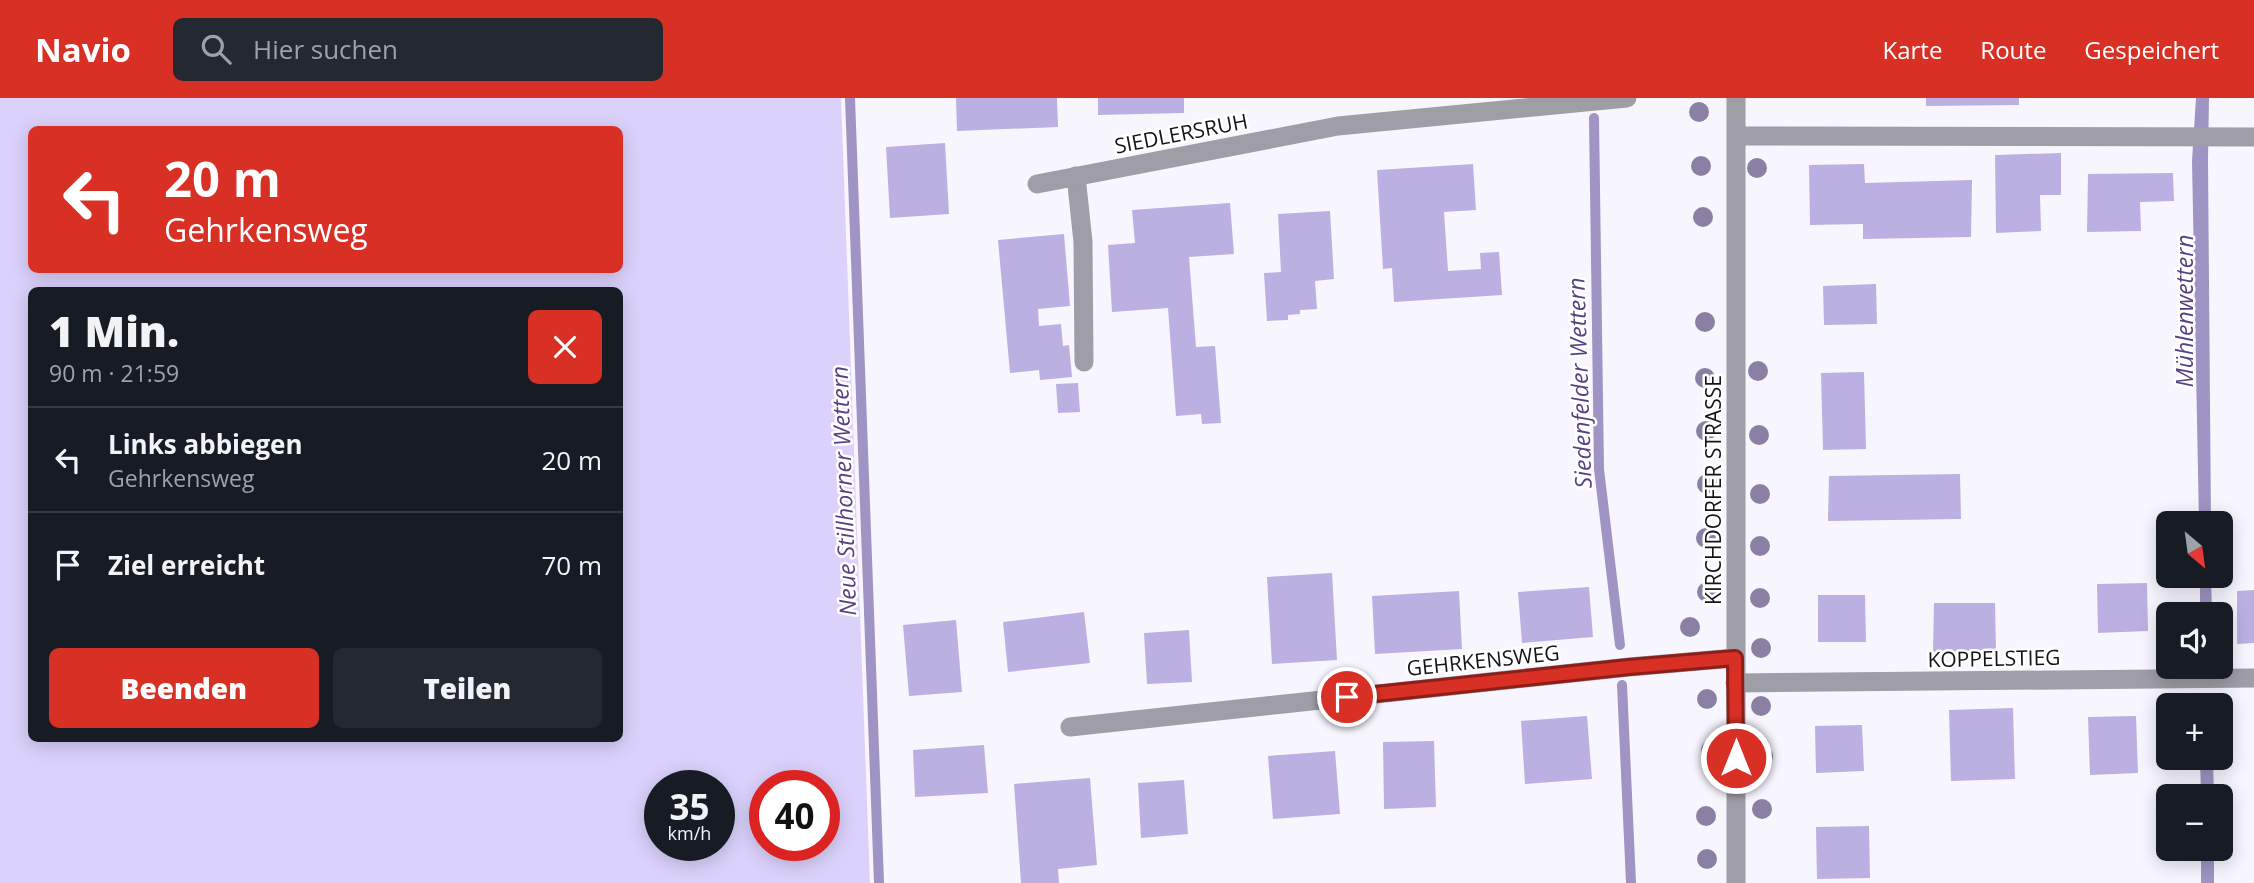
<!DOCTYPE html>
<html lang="de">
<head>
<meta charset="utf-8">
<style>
	body { margin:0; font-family:"Open Sans",sans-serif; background:#242831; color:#f1f3f6; height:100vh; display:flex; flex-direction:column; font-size:26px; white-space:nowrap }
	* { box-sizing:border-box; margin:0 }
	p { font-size:23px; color:#9ea1a6 }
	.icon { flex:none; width:38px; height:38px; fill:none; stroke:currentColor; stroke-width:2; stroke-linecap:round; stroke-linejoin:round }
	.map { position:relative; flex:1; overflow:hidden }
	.sheet { position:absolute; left:28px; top:189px; width:595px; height:455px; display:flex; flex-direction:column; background:#171b24; border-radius:10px; box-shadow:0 4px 18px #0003 }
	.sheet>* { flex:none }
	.hud { position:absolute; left:28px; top:28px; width:595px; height:147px; border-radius:10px; box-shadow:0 4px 18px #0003; background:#d93025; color:#fff; overflow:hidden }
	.needle { width:46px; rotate:151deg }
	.tools { position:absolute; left:2156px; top:413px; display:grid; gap:14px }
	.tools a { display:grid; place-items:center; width:77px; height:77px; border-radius:10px; background:#171b24; box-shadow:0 4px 18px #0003; font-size:35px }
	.speed { position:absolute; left:644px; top:672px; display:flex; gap:14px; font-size:35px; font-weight:700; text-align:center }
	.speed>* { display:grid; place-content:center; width:91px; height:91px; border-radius:50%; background:#171b24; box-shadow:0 4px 18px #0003; line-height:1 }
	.speed small { font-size:18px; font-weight:400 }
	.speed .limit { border:10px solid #d22; background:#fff; color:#111 }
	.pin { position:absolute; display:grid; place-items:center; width:60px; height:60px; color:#fff; margin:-30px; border:4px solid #fff; border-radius:50%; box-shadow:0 2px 7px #0007 }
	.me { position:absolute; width:77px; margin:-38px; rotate:0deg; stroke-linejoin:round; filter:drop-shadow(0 0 5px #0008) }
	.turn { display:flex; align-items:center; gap:24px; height:147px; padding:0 21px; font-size:32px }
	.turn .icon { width:91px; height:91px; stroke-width:2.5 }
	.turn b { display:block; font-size:49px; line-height:60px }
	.round { display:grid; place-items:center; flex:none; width:74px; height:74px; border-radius:10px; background:#242831 }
	.headline { display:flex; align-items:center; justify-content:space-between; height:119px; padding:0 21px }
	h1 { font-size:42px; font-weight:800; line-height:52px }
	.button { display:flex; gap:14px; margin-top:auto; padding:14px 21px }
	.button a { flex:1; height:80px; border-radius:10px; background:#d93025; color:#fff; font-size:28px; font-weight:800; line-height:80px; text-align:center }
	.button a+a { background:#242831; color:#f1f3f6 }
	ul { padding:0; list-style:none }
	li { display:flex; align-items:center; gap:21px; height:105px; padding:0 21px; border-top:2px solid #363941 }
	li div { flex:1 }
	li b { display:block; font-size:26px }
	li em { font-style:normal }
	header { display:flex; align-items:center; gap:42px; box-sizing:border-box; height:98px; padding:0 35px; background:#d93025; color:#fff }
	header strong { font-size:33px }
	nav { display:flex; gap:38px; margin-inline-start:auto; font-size:24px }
	.search { width:490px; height:63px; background:#242831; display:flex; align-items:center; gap:18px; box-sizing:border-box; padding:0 24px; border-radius:10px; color:#9ea1a6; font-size:26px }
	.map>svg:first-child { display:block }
	.green { fill:#dbd2fc; fill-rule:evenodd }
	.water { fill:#9f94c4 }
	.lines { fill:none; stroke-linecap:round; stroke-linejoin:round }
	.stream { stroke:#9f94c4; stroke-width:10 }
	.building { fill:#bbb0e1 }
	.service { stroke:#9f9da5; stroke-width:19 }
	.minor { stroke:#9f9da5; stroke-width:19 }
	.tertiary { stroke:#9f9da5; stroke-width:19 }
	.tree { fill:#8b80a4 }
	.route-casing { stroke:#8d1f18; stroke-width:18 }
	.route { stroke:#d93025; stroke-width:12 }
	.labels { text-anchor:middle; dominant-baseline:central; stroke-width:5; stroke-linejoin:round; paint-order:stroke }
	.street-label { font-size:21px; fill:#141319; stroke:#fff }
	.water-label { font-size:23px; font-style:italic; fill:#554381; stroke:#fff }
</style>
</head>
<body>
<header>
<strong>Navio</strong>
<div class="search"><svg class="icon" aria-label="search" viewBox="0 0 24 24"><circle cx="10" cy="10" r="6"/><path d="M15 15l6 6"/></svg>Hier suchen</div>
<nav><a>Karte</a><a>Route</a><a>Gespeichert</a></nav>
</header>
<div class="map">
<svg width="2254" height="785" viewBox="0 0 2254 785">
	<rect width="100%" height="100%" fill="#f7f6fe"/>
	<path class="green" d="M0 0H841L870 785H0ZM32 32H620V172H32ZM32 192H620V640H32ZM660 688H719V747H660ZM765 688H824V747H765Z"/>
	<path class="water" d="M2196 0H2209L2208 62 2211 425H2199L2192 63Z
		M2200 478H2211L2212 516H2200Z
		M2200 660H2213L2214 698H2201Z
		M2201 751H2214V785H2201Z"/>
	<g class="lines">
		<path class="stream" d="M850 0 879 785
			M1594 20 1599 371 1620 547
			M1622 587 1631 785"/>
	</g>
	<path class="building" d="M956 0H1057L1058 29 957 33Z
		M1098 0H1184V15L1098 17Z
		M1926 0H2019V7L1926 8Z
		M945 45 949 116 890 120 886 49Z
		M2061 55V97H2040L2041 133 1996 135 1995 57Z
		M1473 66 1476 112 1444 114 1448 173 1481 171 1480 155 1499 154 1502 197 1394 204 1392 170 1383 171 1377 72Z
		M1864 66 1865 85 1972 82 1971 139 1863 141V126L1810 127 1809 67Z
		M2173 75 2174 103 2140 104 2141 133 2087 134 2088 76Z
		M1230 105 1234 156 1189 159 1196 249 1215 248 1221 325 1202 326 1201 316 1176 318 1168 210 1112 214 1108 147 1135 145 1132 112Z
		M1330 113 1334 181 1315 183 1317 211 1300 212V216L1288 217V222L1267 223 1264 175 1281 174 1278 116Z
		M1064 136 1070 208 1038 211 1039 228 1061 226 1063 248 1069 247 1072 279 1040 282 1039 272 1010 275 998 142Z
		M1876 186 1877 226 1824 227 1823 188Z
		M1864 274 1866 351 1823 352 1821 275Z
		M1078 285 1080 314 1058 315 1056 286Z
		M1960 376 1961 421 1828 423 1829 378Z
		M1332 475 1337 562 1272 566 1267 479Z
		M2147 485 2148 533 2098 535 2097 486Z
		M1589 489 1593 539 1522 545 1518 494Z
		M2254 492V545L2237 546V493Z
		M1459 493 1462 551 1375 556 1372 498Z
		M1818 497H1865L1866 544H1818Z
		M1934 505H1995L1996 553 1933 554Z
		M1084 514 1090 565 1008 574 1003 524Z
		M956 522 962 594 909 598 903 527Z
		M1189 532 1192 584 1147 586 1144 535Z
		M2013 610 2015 681 1951 683 1949 612Z
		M1587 618 1592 681 1525 686 1521 623Z
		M2136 618 2138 675 2090 677 2088 619Z
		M1862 627 1864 673 1816 675 1815 628Z
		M1434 643 1436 709 1384 711 1383 644Z
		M984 647 988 695 915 699 913 652Z
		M1335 653 1340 716 1273 721 1268 658Z
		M1090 680 1097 767 1058 771 1059 785H1021L1014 686Z
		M1184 682 1188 736 1141 740 1138 685Z
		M1869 728 1870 780 1817 781 1816 729Z"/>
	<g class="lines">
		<path class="service" d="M1076 78 1083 144 1084 264"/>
		<path class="minor" d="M1737 38 2254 39
			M1037 86 1338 28 1627 0
			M1735 585 2254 580
			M1070 629 1629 569 1735 560"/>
		<path class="tertiary" d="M1736 0V785"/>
	</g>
	<g class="tree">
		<circle cx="1699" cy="14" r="10"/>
		<circle cx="1701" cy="68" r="10"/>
		<circle cx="1757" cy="70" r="10"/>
		<circle cx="1703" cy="119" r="10"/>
		<circle cx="1705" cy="224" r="10"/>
		<circle cx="1758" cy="273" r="10"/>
		<circle cx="1705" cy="280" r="10"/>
		<circle cx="1706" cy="333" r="10"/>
		<circle cx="1759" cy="337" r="10"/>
		<circle cx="1707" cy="386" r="10"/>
		<circle cx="1760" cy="396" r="10"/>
		<circle cx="1706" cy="440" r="10"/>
		<circle cx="1760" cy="448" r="10"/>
		<circle cx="1707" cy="494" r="10"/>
		<circle cx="1760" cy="500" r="10"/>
		<circle cx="1690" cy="529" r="10"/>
		<circle cx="1761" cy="550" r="10"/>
		<circle cx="1707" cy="601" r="10"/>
		<circle cx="1761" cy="608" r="10"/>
		<circle cx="1711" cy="652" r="10"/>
		<circle cx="1763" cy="658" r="10"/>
		<circle cx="1762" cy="711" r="10"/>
		<circle cx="1706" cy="718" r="10"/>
		<circle cx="1707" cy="761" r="10"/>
	</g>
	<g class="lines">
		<defs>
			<path id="route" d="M1347 599 1629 569 1735 560 1736 660"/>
		</defs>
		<use href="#route" class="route-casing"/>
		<use href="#route" class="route"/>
	</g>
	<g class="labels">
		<g class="street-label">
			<text transform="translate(1181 35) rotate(-11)">SIEDLERSRUH</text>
			<text transform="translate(1713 392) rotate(-90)">KIRCHDORFER STRASSE</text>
			<text transform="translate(1994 560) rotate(-1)">KOPPELSTIEG</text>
			<text transform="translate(1483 562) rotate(-6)">GEHRKENSWEG</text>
		</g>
		<g class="water-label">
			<text transform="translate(2184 213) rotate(-90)">Mühlenwettern</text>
			<text transform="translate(1579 285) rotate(-92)">Siedenfelder Wettern</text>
			<text transform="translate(843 393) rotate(-92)">Neue Stillhorner Wettern</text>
		</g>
	</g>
</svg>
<div class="tools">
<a><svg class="needle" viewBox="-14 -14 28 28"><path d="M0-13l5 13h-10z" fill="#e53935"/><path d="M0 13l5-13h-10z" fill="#9ea1a6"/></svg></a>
<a><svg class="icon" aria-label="sound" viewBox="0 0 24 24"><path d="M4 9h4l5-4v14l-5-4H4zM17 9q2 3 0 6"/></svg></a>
<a>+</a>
<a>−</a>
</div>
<div class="speed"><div>35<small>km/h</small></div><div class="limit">40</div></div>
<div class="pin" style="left:1347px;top:599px;background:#d93025"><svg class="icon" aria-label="arrive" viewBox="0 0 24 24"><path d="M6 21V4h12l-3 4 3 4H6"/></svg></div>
<svg class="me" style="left:1736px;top:660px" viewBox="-20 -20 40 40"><circle r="17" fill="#d93025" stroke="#fff" stroke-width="3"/><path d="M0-11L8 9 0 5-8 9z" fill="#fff"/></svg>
<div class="hud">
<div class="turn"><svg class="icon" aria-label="left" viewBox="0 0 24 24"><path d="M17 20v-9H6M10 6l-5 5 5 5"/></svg><div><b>20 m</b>Gehrkensweg</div></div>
</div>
<section class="sheet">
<div class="headline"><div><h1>1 Min.</h1><p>90 m · 21:59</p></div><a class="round" style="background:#d93025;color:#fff"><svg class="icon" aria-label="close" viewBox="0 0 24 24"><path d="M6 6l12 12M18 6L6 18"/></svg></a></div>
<ul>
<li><svg class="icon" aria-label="left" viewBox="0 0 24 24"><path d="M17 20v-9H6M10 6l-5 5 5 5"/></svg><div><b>Links abbiegen</b><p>Gehrkensweg</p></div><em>20 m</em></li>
<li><svg class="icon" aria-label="arrive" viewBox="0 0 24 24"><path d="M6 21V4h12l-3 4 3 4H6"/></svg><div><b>Ziel erreicht</b></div><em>70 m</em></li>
</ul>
<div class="button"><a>Beenden</a><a>Teilen</a></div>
</section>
</div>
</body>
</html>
